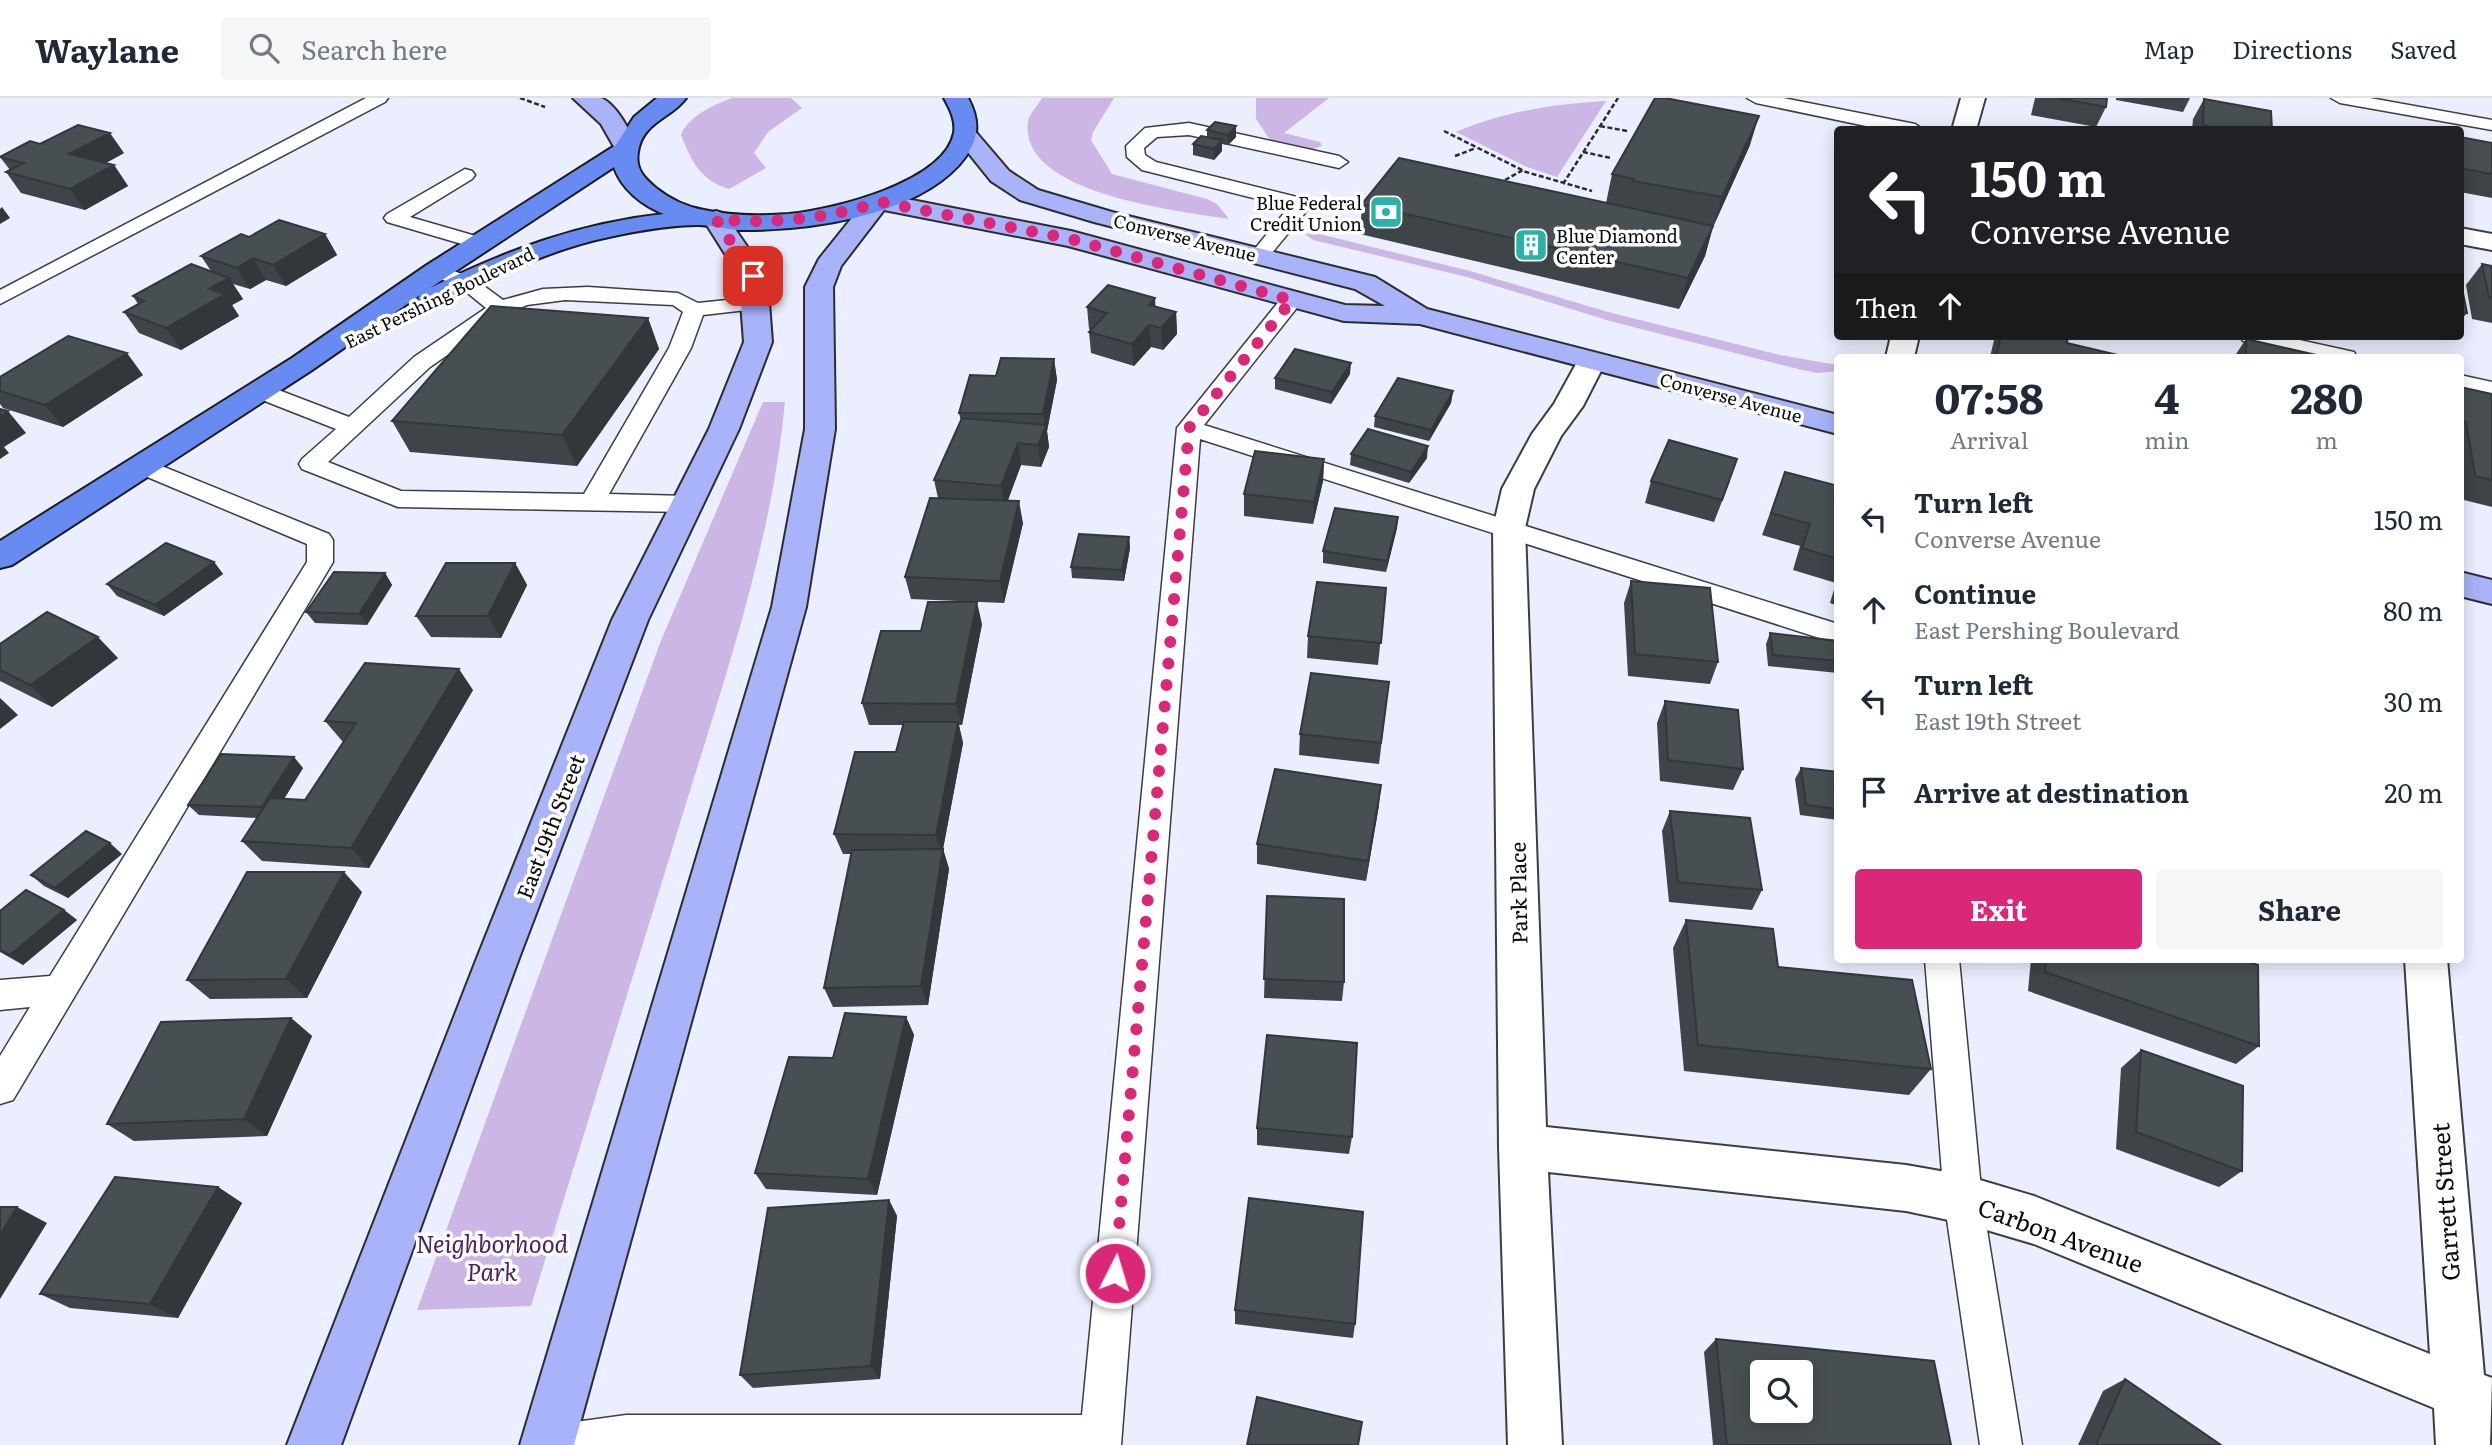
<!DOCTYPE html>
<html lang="en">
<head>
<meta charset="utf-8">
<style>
	body { margin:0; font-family:Literata,serif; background:#f6f6f7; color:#1f2937; height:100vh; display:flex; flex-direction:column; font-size:26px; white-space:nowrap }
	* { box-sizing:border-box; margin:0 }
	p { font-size:23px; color:#747a83 }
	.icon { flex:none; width:38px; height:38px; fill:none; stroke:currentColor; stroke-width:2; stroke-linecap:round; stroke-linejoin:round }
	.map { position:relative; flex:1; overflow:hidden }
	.drawer { position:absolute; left:1834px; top:256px; width:630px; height:609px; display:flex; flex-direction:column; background:#fff; border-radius:7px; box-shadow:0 4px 18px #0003 }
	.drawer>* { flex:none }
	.hud { position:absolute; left:1834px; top:28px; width:630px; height:214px; border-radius:7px; box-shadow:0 4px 18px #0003; background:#202124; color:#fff; overflow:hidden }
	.tools { position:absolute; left:1750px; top:1262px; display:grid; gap:14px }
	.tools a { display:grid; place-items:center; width:63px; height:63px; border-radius:7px; background:#fff; box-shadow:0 4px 18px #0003; font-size:35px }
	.pin { position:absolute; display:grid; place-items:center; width:60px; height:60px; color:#fff; margin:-30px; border-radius:14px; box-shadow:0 4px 10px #0006 }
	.me { position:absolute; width:77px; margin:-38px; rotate:5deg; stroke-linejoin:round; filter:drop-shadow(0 0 5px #0008) }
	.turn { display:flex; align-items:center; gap:24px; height:147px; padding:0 21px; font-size:32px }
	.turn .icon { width:91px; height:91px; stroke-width:2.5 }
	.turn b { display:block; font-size:49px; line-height:60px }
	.then { display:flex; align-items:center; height:66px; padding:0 21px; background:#0003; gap:14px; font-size:26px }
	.eta { display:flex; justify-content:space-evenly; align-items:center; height:119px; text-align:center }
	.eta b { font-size:42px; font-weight:700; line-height:49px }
	.cta { display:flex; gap:14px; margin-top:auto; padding:14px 21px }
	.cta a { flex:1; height:80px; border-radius:7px; background:#db2777; color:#fff; font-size:28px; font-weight:700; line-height:80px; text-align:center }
	.cta a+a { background:#f6f6f7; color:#1f2937 }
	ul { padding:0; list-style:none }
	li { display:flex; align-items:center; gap:21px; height:91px; padding:0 21px }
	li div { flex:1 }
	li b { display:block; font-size:26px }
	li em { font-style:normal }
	header { display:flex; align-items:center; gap:42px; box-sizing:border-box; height:98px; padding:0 35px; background:#fff; border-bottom:2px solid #e0e1e3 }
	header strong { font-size:33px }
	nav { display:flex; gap:38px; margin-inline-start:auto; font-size:24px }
	.search { width:490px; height:63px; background:#f6f6f7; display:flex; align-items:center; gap:18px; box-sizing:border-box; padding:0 24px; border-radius:7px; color:#747a83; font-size:26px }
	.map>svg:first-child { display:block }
	.green { fill:#ccb6e5 }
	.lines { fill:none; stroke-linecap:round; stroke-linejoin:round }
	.service-casing { stroke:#3e3e3e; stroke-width:3 }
	.minor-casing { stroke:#3e3e3e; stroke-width:4 }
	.tertiary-casing { stroke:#3e3e3e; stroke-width:4 }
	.secondary-casing { stroke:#2d2d2d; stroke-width:4 }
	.primary-casing { stroke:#1c1c1c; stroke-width:4 }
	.path { stroke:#2d2d2d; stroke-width:2.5; stroke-dasharray:5 2.5; stroke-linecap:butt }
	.service { fill:#fff; fill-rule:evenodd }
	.minor { fill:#fff; fill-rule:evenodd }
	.tertiary { fill:#fff; fill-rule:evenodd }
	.secondary { fill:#a8b3fa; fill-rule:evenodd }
	.primary { fill:#678bf1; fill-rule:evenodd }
	.wall { fill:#3e4447 }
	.shaded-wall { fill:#32373a }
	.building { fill:#484f53; stroke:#32373a; stroke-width:2; fill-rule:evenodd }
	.route { stroke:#db2777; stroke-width:12; stroke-dasharray:0 21.6 }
	.labels { text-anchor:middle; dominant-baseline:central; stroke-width:7; stroke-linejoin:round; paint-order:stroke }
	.far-poi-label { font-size:18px; fill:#0b0b0b; stroke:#fff; text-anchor:end }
	.far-street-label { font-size:18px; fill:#0b0b0b; stroke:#fff }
	.street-label { font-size:21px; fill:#0b0b0b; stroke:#fff }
	.near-street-label { font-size:24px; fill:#0b0b0b; stroke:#fff }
	.near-park-label { font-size:24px; font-style:italic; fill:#4f205e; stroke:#fff }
</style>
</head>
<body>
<header>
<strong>Waylane</strong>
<div class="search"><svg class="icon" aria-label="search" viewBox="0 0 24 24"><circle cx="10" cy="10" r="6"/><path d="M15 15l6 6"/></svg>Search here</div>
<nav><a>Map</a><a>Directions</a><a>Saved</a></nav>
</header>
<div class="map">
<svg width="2492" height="1347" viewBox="0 0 2492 1347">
	<rect width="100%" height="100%" fill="#eaeefe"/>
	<path class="green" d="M732 0H791L802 10 768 34 754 55 766 70 729 91C700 82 692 64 681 37 688 18 714 7 732 0Z
		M1042 0H1114L1093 34 1091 42 1112 76 1207 101 1217 106 1229 121C1180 113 1017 96 1028 23 1030 15 1038 7 1042 0Z
		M1256 0H1329L1284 35 1320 44 1322 48 1310 52 1271 43 1256 21Z
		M1606 3 1557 79 1527 69 1456 34C1505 13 1554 6 1606 3Z
		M1315 135 1470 173 1608 214 1780 257 1837 267V273L1818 275 1802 272 1610 223 1467 179 1313 142 1305 136Z
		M763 304H785C772 442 726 576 685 709 634 875 582 1042 531 1208L417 1212 660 545Z"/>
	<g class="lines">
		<defs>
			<path id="service" d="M366 0H388L385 4 0 206V192Z
				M1747 0H1783L1915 26 1924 32H1885L1756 5Z
				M2331 0H2370L2492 22V32L2340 5Z
				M1189 25 1339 58 1348 64 1339 70 1189 37 1157 39 1144 50 1145 57 1156 64 1309 102 1312 106 1309 110 1266 162H1252L1249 158 1289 109 1142 72 1127 59 1126 48 1145 30Z
				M465 71 472 73 475 77 472 81 410 119 486 141 489 145 486 149H472L387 124 384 120 387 116Z
				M437 167 473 180 503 202 543 191 588 189 678 195 698 205 756 199 764 200 767 205 764 210 703 217 691 250 609 396 687 398 696 400 699 406 696 412 687 414 398 409 302 371 299 366 302 361 336 331 252 298 249 293 252 288H268L349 319 414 259 486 210 459 188 430 177 427 173 430 169ZM565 202 673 207 683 214 669 250 584 396 401 393 328 364 430 269 508 215 527 207Z
				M1292 196 1300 197 1303 202 1204 327 1838 526V546L1200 341 1121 1347H540L546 1332 561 1326 626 1317H1082L1177 330 1284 197Z
				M2240 238H2281L2354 254 2357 259H2316L2243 243Z
				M2460 277 2492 284V298L2460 291Z
				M142 360 329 436 333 442V464L13 1002 0 1006V958L30 909 0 912V882L50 878 307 464V446L133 373 130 368 133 363Z
				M1925 861H1959L1982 1101 2022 1347H1980L1944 1101Z"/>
			<path id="minor" d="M2460 130 2492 136V152L2460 146Z
				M1591 254 1601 257 1606 263 1583 308 1561 338 1534 391 1525 430 1546 1029 1906 1067 1963 1077 2034 1098 2430 1256 2405 861H2447L2484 1277 2492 1280 2490 1347H2436L2434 1310 2034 1146 1963 1125 1906 1113 1548 1074 1562 1347H1508L1499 1049 1493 430 1502 391 1532 336 1554 306 1581 257Z"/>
			<path id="tertiary" d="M1961 0H1985L1976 32H1952Z
				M1891 238H1919L1914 259H1886Z"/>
			<path id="secondary" d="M573 0C581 0 594 0 601 0 618 7 630 35 638 49L635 54 626 56 617 54 601 26Z
				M966 30 974 32 1009 73 1038 92 1112 114 1375 179 1427 211 1838 317V336L1420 226 1344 223 1068 148 884 112 841 168 833 189 835 331 806 509 574 1347H520L772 509 805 331V189L819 161 867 101 881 96 1071 133 1345 207 1385 208 1355 191 1094 124 1020 102 991 83 958 42 954 37 958 32Z
				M716 113 725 116 767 178 772 244 739 331 648 522 519 860 341 1347H287L477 860 612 522 709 331 744 244 739 178 703 121 707 116Z
				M2460 474 2492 482V506L2460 498Z"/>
			<path id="primary" d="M657 0H686C672 20 642 24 638 54 635 71 644 80 656 90 670 101 686 109 704 112 731 118 761 118 789 116 831 112 944 85 954 35 956 22 950 11 944 0H968C982 26 978 45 959 67 912 118 811 132 746 132 730 133 714 127 698 127 669 127 637 133 609 139 550 151 495 179 442 206L432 208 422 206 418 200 420 197 312 272 12 467 0 470V443L292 260 427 167 616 47 634 19ZM614 69C621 91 643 108 664 116 579 125 505 153 430 190Z"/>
		</defs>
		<use href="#service" class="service-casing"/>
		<use href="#minor" class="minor-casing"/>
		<use href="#tertiary" class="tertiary-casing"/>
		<use href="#secondary" class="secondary-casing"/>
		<use href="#primary" class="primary-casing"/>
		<path class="path" d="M520 0 545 9
			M1600 28 1627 33
			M1444 33 1526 74 1592 93
			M1583 54 1611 60
			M1455 58 1476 50
			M1505 82 1523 72
			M1563 86 1618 0"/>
		<use href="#service" class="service"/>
		<use href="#minor" class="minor"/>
		<use href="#tertiary" class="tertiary"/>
		<use href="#secondary" class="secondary"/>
		<use href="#primary" class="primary"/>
	</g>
	<path class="wall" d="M2035 0H2107L2106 9 2096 29 2031 17Z
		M2116 0H2190L2183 14 2116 2Z
		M2204 1 2272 32H2192L2193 21Z
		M1207 32 1236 39 1228 47 1222 46V53L1214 62 1193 57V46L1207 39Z
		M2460 39 2492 45V100L2460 94Z
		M40 46 124 55 106 65 114 67 128 88 85 112 21 95 6 74 10 72 0 59Z
		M1750 47 1713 129 1705 158 1679 211 1360 136 1362 106 1606 105 1612 76Z
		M325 136 337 157 286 188 266 182 250 191 233 186 243 201 232 207 239 218 181 252 139 235 124 214 138 206 133 198 211 173 201 158 249 139Z
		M2482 166 2492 168V225L2472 221 2466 187Z
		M2460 180 2467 215 2460 223Z
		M1155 200V208L1176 214 1177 236 1163 252 1151 249 1134 268 1091 255 1089 234 1091 232 1089 231 1087 209Z
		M648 220 659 251 577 368 410 354 392 323Z
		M1995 238H2068L2067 245 2126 259H1990Z
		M2246 241 2325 259H2234Z
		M1054 261 1057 282 1047 333 1049 349 1041 369 1021 367 1008 402 1023 425 1004 505 911 501 905 479 938 400 934 382 961 323 959 315 996 278Z
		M1350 276 1331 306 1275 291V280Z
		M143 277 63 329 3 310 0 306V279Z
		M2460 289 2492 296V409L2460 401Z
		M1453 293 1451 305 1429 343 1374 329 1375 318Z
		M1351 356 1427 360 1409 385 1350 367Z
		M1324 361 1323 383 1313 426 1244 418V396Z
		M1785 374 1838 388V508L1830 505 1836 485 1793 472 1800 448 1762 437Z
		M1651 383H1730L1714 424 1645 405Z
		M1398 419 1397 430 1386 474 1323 465V453Z
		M1129 439 1130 450 1124 483 1072 480 1071 469Z
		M214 464 223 476 164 518 117 498 107 486Z
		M515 465 527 487 501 540 431 539 416 518Z
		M385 475 392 487 367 527 315 525 306 514Z
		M1631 483 1718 564 1710 586 1628 578 1624 505Z
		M1386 490 1378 567 1307 560 1308 538Z
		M982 526 962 627H959L963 645 943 751 949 771 928 907 833 909 824 890 851 756H843L834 736 896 654 903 627H869L862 605 921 533Z
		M1770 535 1838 543V575L1768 568 1766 546Z
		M0 546 118 560 52 609 0 583Z
		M1389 584 1379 666 1299 657 1300 636Z
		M473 592 369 770 262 763 242 743 258 720 199 717 188 707 303 670 284 701 305 702 343 644 325 623Z
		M1665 603 1743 671 1733 692 1660 683 1657 625Z
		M1801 670 1838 674V722L1800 717 1795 681Z
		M1379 707 1366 783 1257 766V746Z
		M1670 713 1762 792 1752 812 1669 804 1662 733Z
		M122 756 68 800 44 788 31 777Z
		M362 794 307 900 210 901 187 882Z
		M1267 798 1344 884 1342 903 1264 900Z
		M64 812 77 822 23 867 0 854V813Z
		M1686 822 1778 869 1931 971 1909 997 1684 973 1673 850Z
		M2031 861H2239L2259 948 2236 966 2028 893Z
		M906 919 914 937 877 1097 766 1091 755 1075 833 960Z
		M291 920 312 938 267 1038 134 1043 107 1026Z
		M2141 952 2242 1073 2219 1089 2116 1051 2121 970Z
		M1257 1030 1352 1039 1349 1056 1257 1047Z
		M218 1089 242 1105 178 1220 70 1210 40 1196Z
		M889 1102 897 1118 880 1281 753 1290 740 1277Z
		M1235 1212 1355 1226 1353 1240 1235 1226Z
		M1716 1241 1951 1347H1713L1704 1254Z
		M2125 1281 2221 1347H2078L2103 1293Z"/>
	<path class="shaded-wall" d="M1759 18 1750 47 1713 129 1722 99Z
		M1236 28V39L1228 47V37Z
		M110 35 124 55 83 77 69 56Z
		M1222 42V53L1214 62V51Z
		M114 67 128 88 85 112 70 91Z
		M2 109 10 120 0 126V111Z
		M1713 128 1705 158 1679 211 1688 180Z
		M325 136 337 157 286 188 273 167Z
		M253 160 266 182 250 191 237 170Z
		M229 180 243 201 232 207 239 218 181 252 166 230 209 191Z
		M1155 200 1156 221 1150 228 1149 207Z
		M1176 214 1177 236 1163 252 1161 230Z
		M648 220 659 251 577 368 562 337Z
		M1149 227 1151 249 1134 268 1132 246Z
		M127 255 143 277 63 329 45 307Z
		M1054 261 1057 282 1047 333 1049 349 1041 369 1038 347 1045 331 1043 316Z
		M1351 265 1350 276 1331 306 1332 294Z
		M1453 293 1451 305 1429 343 1431 332Z
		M8 313 26 335 4 349 9 355 0 361V318Z
		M1018 345 1021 367 1005 410 1001 388Z
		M1428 348 1427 360 1409 385 1411 374Z
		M1324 361 1323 383 1313 426 1314 404Z
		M1019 403 1023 425 1004 505 1000 483Z
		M1398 419 1397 430 1386 474 1387 463Z
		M1129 439 1130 450 1124 483 1122 472Z
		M214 464 223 476 164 518 155 507Z
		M515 465 527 487 501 540 488 518Z
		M385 475 392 487 367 527 359 516Z
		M977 504 982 526 962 627 956 606Z
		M98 539 118 560 52 609 30 587Z
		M459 571 473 592 369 770 351 750Z
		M0 600 18 617 0 631Z
		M958 624 963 645 943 751 949 771 928 907 921 888 942 758 936 737Z
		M294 659 303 670 272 720 262 709Z
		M1381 687 1379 707 1366 783 1368 763Z
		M110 745 122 756 68 800 55 790Z
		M344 774 362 794 307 900 286 881Z
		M64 812 77 822 23 867 10 857Z
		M906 919 914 937 877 1097 868 1081Z
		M291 920 312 938 267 1038 244 1021Z
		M218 1089 242 1105 178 1220 150 1206Z
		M889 1102 897 1118 880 1281 871 1268Z
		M17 1109 47 1125 0 1201V1137Z"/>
	<path class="building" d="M1655 0H1665L1759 18 1722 99 1633 83 1634 81 1612 76Z
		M2057 0H2107L2106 9Z
		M2204 1 2271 13 2272 32H2224L2203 27Z
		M1215 24 1236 28 1228 37 1207 32Z
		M78 27 110 35 69 56 114 67 70 91 6 74 24 65 0 59 30 43 40 46Z
		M2282 29 2297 32H2282Z
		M1201 38 1222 42 1214 51 1193 46Z
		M2460 39 2492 45V76L2464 71 2460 55Z
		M1399 60 1713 128 1688 180 1362 106Z
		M279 122 325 136 273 167 253 160 237 170 201 158 241 136 249 139Z
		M191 166 229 180 209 191 225 196 166 230 124 214 144 203 133 198Z
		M2482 166 2492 168V200L2489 199Z
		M2460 180 2467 215 2460 214Z
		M1108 187 1155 200 1149 207 1176 214 1161 230 1149 227 1132 246 1089 234 1107 215 1087 209Z
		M491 208 648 220 562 337 392 323Z
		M68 238 127 255 45 307 0 293V279Z
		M2001 238H2068L2067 245 2126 259H1996Z
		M2246 241 2325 259H2246Z
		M1295 251 1351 265 1332 294 1275 280Z
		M1001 260 1054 261 1043 316 959 315 970 277 996 278Z
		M1398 280 1453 293 1431 332 1375 318Z
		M2460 289 2492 296V382L2475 378 2466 324 2460 322Z
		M0 311 8 313 0 318Z
		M962 320 1046 327 1038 347 1018 345 1001 388 934 382Z
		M1368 331 1428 348 1411 374 1351 356Z
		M1669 342 1737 361 1722 402 1651 383Z
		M1255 353 1324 361 1314 404 1244 396Z
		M1785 374 1838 388V461L1802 450 1810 426 1771 415Z
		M930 400 1019 403 1000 483 905 479Z
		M1335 410 1398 419 1387 463 1323 453Z
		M1079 436 1129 439 1122 472 1071 469Z
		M166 445 214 464 155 507 107 486Z
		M446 465H515L488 518H416Z
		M334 474 385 475 359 516 306 514Z
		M1631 483 1710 490 1718 564 1635 556Z
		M1317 484 1386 490 1381 545 1308 538Z
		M928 504H977L956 606 862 605 881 533H921Z
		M47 514 98 539 30 587 0 572V546Z
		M1770 535 1838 543V563L1773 557Z
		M365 565 459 571 351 750 242 743 270 700 305 702 356 625 325 623Z
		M1311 575 1389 584 1381 645 1300 636Z
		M1665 603 1738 612 1743 671 1668 662Z
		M904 624H958L936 737 834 736 855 654H896Z
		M221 656 294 659 262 709 188 707Z
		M1801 670 1838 674V711L1806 707Z
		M1275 671 1381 687 1368 763 1257 746Z
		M1670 713 1750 720 1762 792 1678 784Z
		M86 733 110 745 55 790 31 777Z
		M943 751 921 888 824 890 852 752Z
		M247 774H344L286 881 187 882Z
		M26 792 64 812 10 857 0 852V813Z
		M1267 798 1344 801V884L1264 881Z
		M1686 822 1773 831 1778 869 1912 882 1931 971 1698 947Z
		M2046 861H2239L2258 867 2259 948 2045 874Z
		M845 915 906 919 868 1081 755 1075 789 959 833 960Z
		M291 920 244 1021 107 1026 161 924Z
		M1267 937 1357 945 1352 1039 1257 1030Z
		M2141 952 2243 988 2242 1073 2136 1034Z
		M115 1079 218 1089 150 1206 40 1196Z
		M1249 1100 1363 1114 1355 1226 1235 1212Z
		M889 1102 871 1268 740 1277 768 1110Z
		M0 1109H17L0 1137Z
		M1716 1241 1934 1263 1951 1347H1727ZM1762 1274H1801V1312H1762Z
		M2125 1281 2221 1347H2096Z
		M1257 1299 1362 1324 1358 1347H1247Z"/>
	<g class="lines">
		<path class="route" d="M753 178 716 121C774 127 826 120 881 104L1071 141 1292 202 1189 330 1115 1175"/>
	</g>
	<defs>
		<symbol id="bank-square" viewBox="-11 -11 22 22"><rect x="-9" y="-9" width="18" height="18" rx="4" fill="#2bb2a8" stroke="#fff"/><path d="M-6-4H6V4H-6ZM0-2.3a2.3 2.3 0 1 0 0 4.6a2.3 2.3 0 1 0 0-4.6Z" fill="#fff"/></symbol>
		<symbol id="building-square" viewBox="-11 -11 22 22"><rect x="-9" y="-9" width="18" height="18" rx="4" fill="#2bb2a8" stroke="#fff"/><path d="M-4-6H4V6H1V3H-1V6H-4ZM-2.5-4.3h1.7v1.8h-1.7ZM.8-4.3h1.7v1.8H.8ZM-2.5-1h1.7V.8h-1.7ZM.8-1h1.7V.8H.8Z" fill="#fff"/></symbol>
	</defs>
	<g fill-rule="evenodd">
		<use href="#bank-square" x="1367" y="95" width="38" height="38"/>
		<use href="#building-square" x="1512" y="128" width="38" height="38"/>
	</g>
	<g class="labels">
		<g class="far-poi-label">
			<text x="1362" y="104">Blue Federal<tspan x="1362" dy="21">Credit Union</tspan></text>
			<text x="1556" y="137" text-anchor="start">Blue Diamond<tspan x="1556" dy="21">Center</tspan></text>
		</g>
		<g class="far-street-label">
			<text transform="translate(1185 139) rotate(14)">Converse Avenue</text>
			<text transform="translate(439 199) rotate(-26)">East Pershing Boulevard</text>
			<text transform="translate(1731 299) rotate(15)">Converse Avenue</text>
		</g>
		<g class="street-label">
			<text transform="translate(549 728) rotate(-69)">East 19th Street</text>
			<text transform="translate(1517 795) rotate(-91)">Park Place</text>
		</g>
		<g class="near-street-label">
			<text transform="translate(2444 1104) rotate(-94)">Garrett Street</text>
			<text transform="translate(2061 1136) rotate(20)">Carbon Avenue</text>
		</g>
		<g class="near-park-label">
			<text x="492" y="1144">Neighborhood<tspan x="492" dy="28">Park</tspan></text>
		</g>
	</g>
</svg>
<div class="tools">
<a><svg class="icon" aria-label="search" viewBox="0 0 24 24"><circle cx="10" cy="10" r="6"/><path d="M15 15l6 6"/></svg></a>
</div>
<div class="pin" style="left:753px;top:178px;background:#d93025"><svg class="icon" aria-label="arrive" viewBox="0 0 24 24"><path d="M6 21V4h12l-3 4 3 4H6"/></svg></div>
<svg class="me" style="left:1115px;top:1175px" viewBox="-20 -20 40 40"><circle r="17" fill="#db2777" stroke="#fff" stroke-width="3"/><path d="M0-11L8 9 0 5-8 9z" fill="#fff"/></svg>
<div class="hud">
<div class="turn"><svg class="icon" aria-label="left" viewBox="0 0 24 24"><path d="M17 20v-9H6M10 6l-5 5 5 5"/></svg><div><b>150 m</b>Converse Avenue</div></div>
<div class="then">Then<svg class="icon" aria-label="ahead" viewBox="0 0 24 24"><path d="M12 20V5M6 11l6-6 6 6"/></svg></div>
</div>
<section class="drawer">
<div class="eta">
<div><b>07:58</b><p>Arrival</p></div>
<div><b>4</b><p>min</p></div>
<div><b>280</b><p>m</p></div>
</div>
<ul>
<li><svg class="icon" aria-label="left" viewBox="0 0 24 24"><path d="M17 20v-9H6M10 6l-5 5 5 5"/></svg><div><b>Turn left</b><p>Converse Avenue</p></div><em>150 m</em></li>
<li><svg class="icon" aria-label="ahead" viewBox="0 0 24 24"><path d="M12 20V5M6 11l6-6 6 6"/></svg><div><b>Continue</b><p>East Pershing Boulevard</p></div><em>80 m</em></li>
<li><svg class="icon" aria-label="left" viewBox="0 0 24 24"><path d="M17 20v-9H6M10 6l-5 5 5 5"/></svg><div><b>Turn left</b><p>East 19th Street</p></div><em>30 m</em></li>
<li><svg class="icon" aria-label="arrive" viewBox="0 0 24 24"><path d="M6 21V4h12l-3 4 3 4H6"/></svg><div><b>Arrive at destination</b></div><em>20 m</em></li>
</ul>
<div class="cta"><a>Exit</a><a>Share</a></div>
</section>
</div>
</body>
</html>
